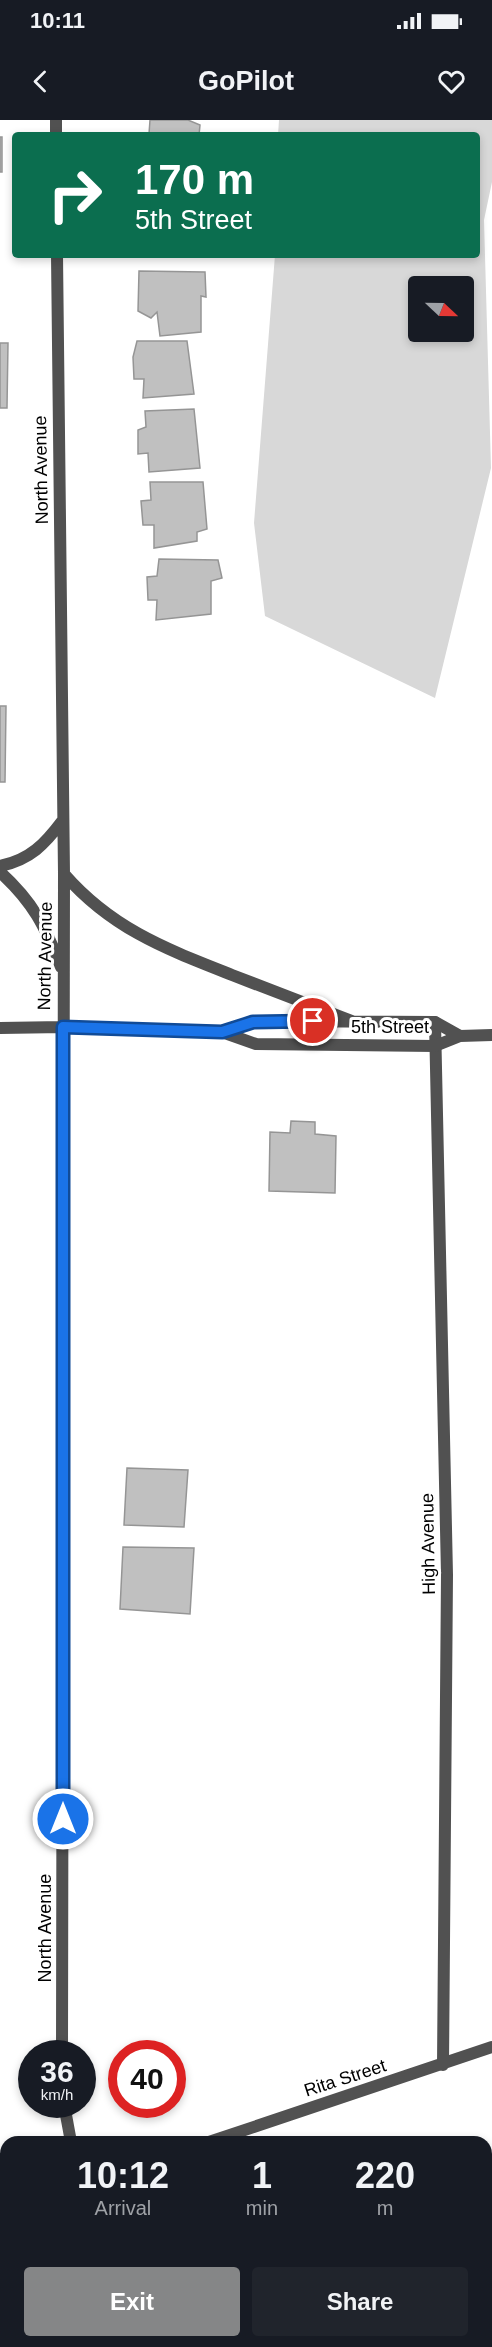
<!DOCTYPE html>
<html lang="en">
<head>
<meta charset="utf-8">
<style>
	body { margin:0; font-family:Arial,sans-serif; background:#20242c; color:#f1f3f6; height:100vh; display:flex; flex-direction:column; font-size:22px; white-space:nowrap }
	* { box-sizing:border-box; margin:0 }
	p { font-size:20px; color:#9ea1a6 }
	.icon { flex:none; width:33px; height:33px; fill:none; stroke:currentColor; stroke-width:2; stroke-linecap:round; stroke-linejoin:round }
	.map { position:relative; flex:1; overflow:hidden }
	.sheet { position:absolute; left:0px; top:2016px; width:492px; height:212px; display:flex; flex-direction:column; background:#171b24; border-radius:18px 18px 0 0; box-shadow:0 3px 9px #0003 }
	.sheet>* { flex:none }
	.top-card { position:absolute; left:12px; top:12px; width:468px; height:126px; border-radius:6px; box-shadow:0 3px 9px #0003; background:#0b6e4f; color:#fff; overflow:hidden }
	.needle { width:39px; rotate:112deg }
	.fabs { position:absolute; left:408px; top:156px; display:grid; gap:12px }
	.fabs a { display:grid; place-items:center; width:66px; height:66px; border-radius:6px; background:#171b24; box-shadow:0 3px 9px #0003; font-size:30px }
	.speed { position:absolute; left:18px; top:1920px; display:flex; gap:12px; font-size:30px; font-weight:700; text-align:center }
	.speed>* { display:grid; place-content:center; width:78px; height:78px; border-radius:50%; background:#171b24; box-shadow:0 3px 9px #0003; line-height:1 }
	.speed small { font-size:15px; font-weight:400 }
	.speed .limit { border:9px solid #d22; background:#fff; color:#111 }
	.pin { position:absolute; display:grid; place-items:center; width:51px; height:51px; color:#fff; margin:-26px; border:3px solid #fff; border-radius:50%; box-shadow:0 2px 6px #0007 }
	.me { position:absolute; width:66px; margin:-33px; rotate:0deg; stroke-linejoin:round; filter:drop-shadow(0 0 4px #0008) }
	.turn { display:flex; align-items:center; gap:21px; height:126px; padding:0 24px; font-size:27px }
	.turn .icon { width:78px; height:78px; stroke-width:2.5 }
	.turn b { display:block; font-size:42px; line-height:51px }
	.eta { display:flex; justify-content:space-evenly; align-items:center; height:102px; text-align:center }
	.eta b { font-size:36px; font-weight:700; line-height:42px }
	.cta { display:flex; gap:12px; margin-top:auto; padding:12px 24px }
	.cta a { flex:1; height:69px; border-radius:6px; background:#858687; color:#fff; font-size:24px; font-weight:700; line-height:69px; text-align:center }
	.cta a+a { background:#20242c; color:#f1f3f6 }
	.status { display:flex; justify-content:space-between; align-items:center; height:42px; padding:0 30px; background:#171b24; direction:ltr }
	.status svg { height:16px; fill:currentColor }
	header { display:flex; justify-content:space-between; align-items:center; height:78px; padding:0 24px; background:#171b24; font-size:27px; font-weight:700 }
	.map>svg:first-child { display:block }
	.green { fill:#d8d8d8; fill-rule:evenodd }
	.building { fill:#c0c0c0; stroke:#959595; stroke-width:1.5 }
	.lines { fill:none; stroke-linecap:round; stroke-linejoin:round }
	.service { stroke:#515151; stroke-width:12 }
	.minor { stroke:#515151; stroke-width:12 }
	.tertiary { stroke:#515151; stroke-width:12 }
	.route-casing { stroke:#114b97; stroke-width:15 }
	.route { stroke:#1a73e8; stroke-width:10 }
	.labels { text-anchor:middle; dominant-baseline:central; stroke-width:6; stroke-linejoin:round; paint-order:stroke }
	.street-label { font-size:18px; fill:#000; stroke:#fff }
</style>
</head>
<body>
<div class="status"><b>10:11</b><svg viewBox="0 0 49 12"><path d="M0 12V9h3v3zM5 12V6h3v6zM10 12V3h3v9zM15 12V0h3v12zM26 1h20v11H26zM47 4h2v5h-2z"/></svg></div>
<header><svg class="icon" aria-label="back" viewBox="0 0 24 24"><path d="M15 5l-7 7 7 7"/></svg>GoPilot<svg class="icon" aria-label="heart" viewBox="0 0 24 24"><path d="M12 20l-8-8c-3-5 5-10 8-4 3-6 11-1 8 4z"/></svg></header>
<div class="map">
<svg width="492" height="2227" viewBox="0 0 492 2227">
	<rect width="100%" height="100%" fill="#fff"/>
	<path class="green" d="M279 0H492V62L484 100 491 348 435 578 265 496 254 403 275 135H477V15H278ZM418 166H464V212H418Z
		M6 2066V2222H141L145 2227H0V2068Z"/>
	<path class="building" d="M150 0H188L200 5 199 15H144L149 14Z
		M0 17H2V52H0Z
		M139 151 205 152 206 177 201 176V212L160 216 157 192 151 198 138 191Z
		M137 221H187L194 274 143 278 144 259H134L133 237Z
		M0 223H8L7 288H0Z
		M194 289 200 348 149 352 148 333 138 334V310L146 307 145 291Z
		M150 362H203L207 409 197 412V421L154 428V405H143L141 381 151 380Z
		M159 439 218 440 222 458 211 461V494L156 500 157 480H148L147 457 157 456Z
		M0 586H6L5 662H0Z
		M291 1001 315 1002V1014L336 1016 335 1073 269 1071 270 1012 290 1013Z
		M127 1348 188 1350 184 1407 124 1405Z
		M123 1427 194 1428 190 1494 120 1489Z"/>
	<g class="lines">
		<path class="service" d="M0 2039 6 2038"/>
		<path class="minor" d="M435 902 447 1455 443 1945
			M209 2022 492 1927"/>
		<path class="tertiary" d="M56 0V15
			M57 135 64 754 62 1934
			M0 746C30 740 45 724 63 700
			M0 752C33 782 45 806 61 847
			M64 754C112 809 166 829 232 855 272 870 312 886 352 901
			M0 908 63 907 222 912 256 924 435 926 460 916 492 915
			M222 912 253 901 435 902 460 916
			M64 1984 71 2022
			M195 2222 198 2227"/>
	</g>
	<g class="lines">
		<defs>
			<path id="route" d="M63 1699V907L222 912 253 902 313 901"/>
		</defs>
		<use href="#route" class="route-casing"/>
		<use href="#route" class="route"/>
	</g>
	<g class="labels">
		<g class="street-label">
			<text transform="translate(41 350) rotate(-91)">North Avenue</text>
			<text transform="translate(45 836) rotate(-89)">North Avenue</text>
			<text x="390" y="907">5th Street</text>
			<text transform="translate(428 1424) rotate(-91)">High Avenue</text>
			<text transform="translate(45 1808) rotate(-90)">North Avenue</text>
			<text transform="translate(345 1958) rotate(-18)">Rita Street</text>
		</g>
	</g>
</svg>
<div class="fabs">
<a><svg class="needle" viewBox="-14 -14 28 28"><path d="M0-13l5 13h-10z" fill="#e53935"/><path d="M0 13l5-13h-10z" fill="#9ea1a6"/></svg></a>
</div>
<div class="speed"><div>36<small>km/h</small></div><div class="limit">40</div></div>
<div class="pin" style="left:313px;top:901px;background:#d93025"><svg class="icon" aria-label="arrive" viewBox="0 0 24 24"><path d="M6 21V4h12l-3 4 3 4H6"/></svg></div>
<svg class="me" style="left:63px;top:1699px" viewBox="-20 -20 40 40"><circle r="17" fill="#1a73e8" stroke="#fff" stroke-width="3"/><path d="M0-11L8 9 0 5-8 9z" fill="#fff"/></svg>
<div class="top-card">
<div class="turn"><svg class="icon" aria-label="right" viewBox="0 0 24 24"><path d="M7 20v-9h11M14 6l5 5-5 5"/></svg><div><b>170 m</b>5th Street</div></div>
</div>
<section class="sheet">
<div class="eta">
<div><b>10:12</b><p>Arrival</p></div>
<div><b>1</b><p>min</p></div>
<div><b>220</b><p>m</p></div>
</div>
<div class="cta"><a>Exit</a><a>Share</a></div>
</section>
</div>
</body>
</html>
